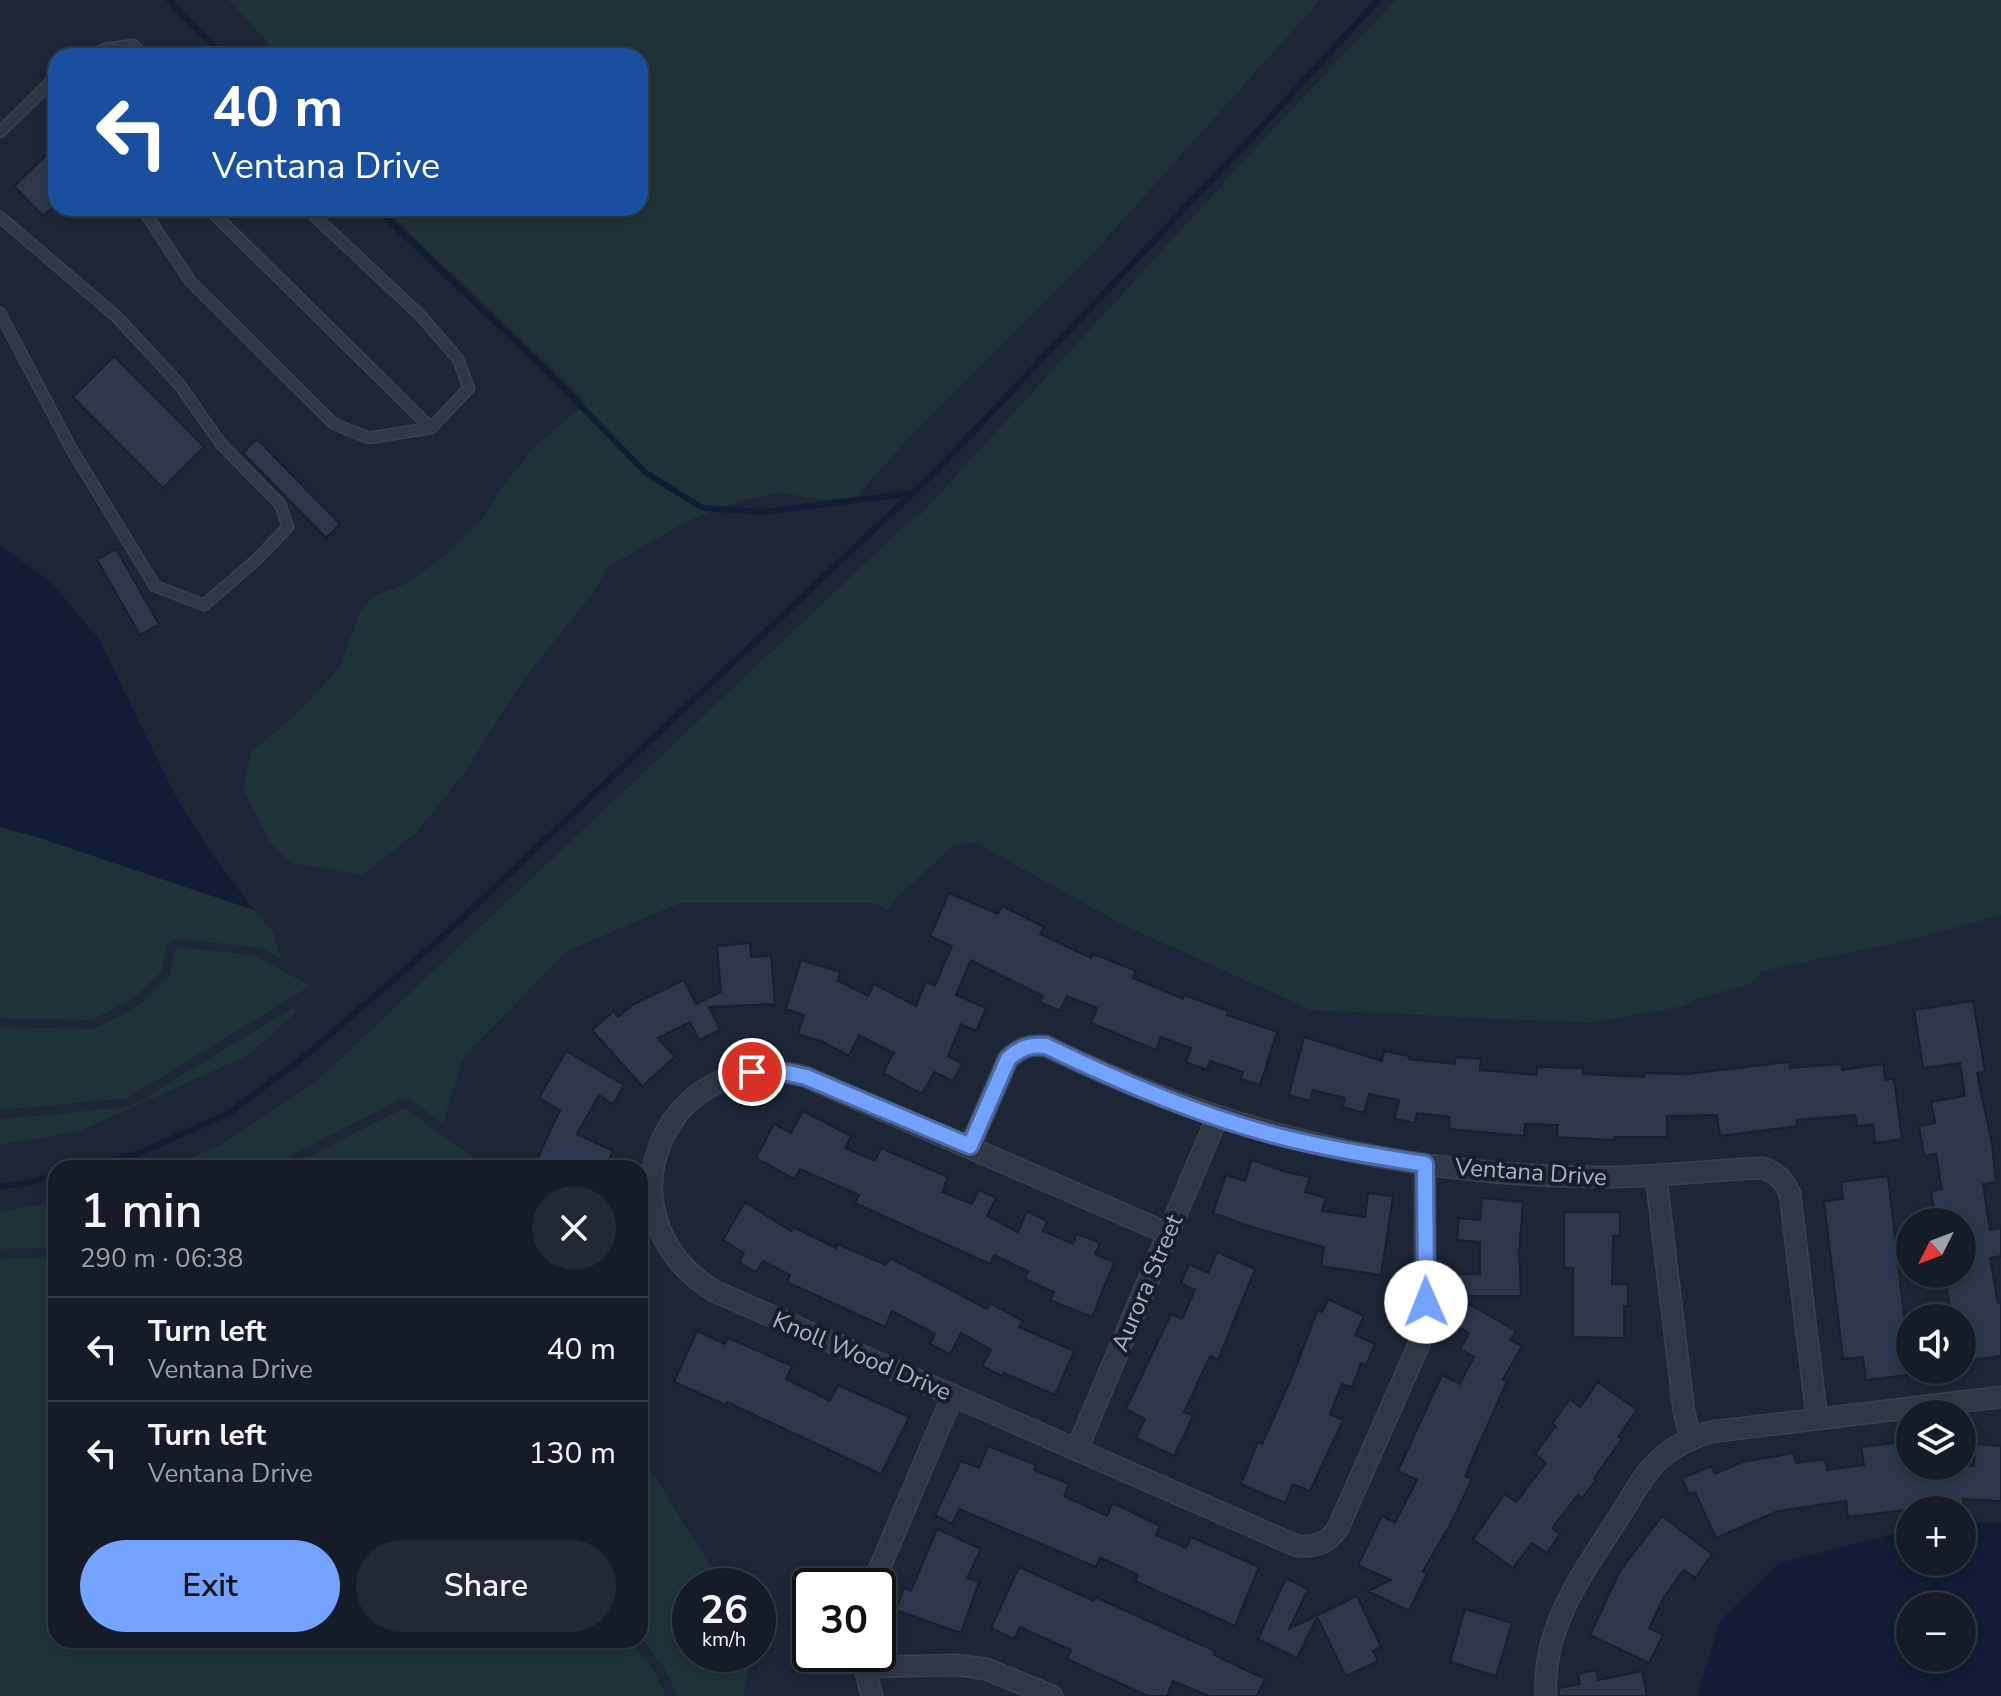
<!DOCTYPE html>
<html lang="en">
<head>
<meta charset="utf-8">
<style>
	body { margin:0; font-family:"Nunito Sans",sans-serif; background:#222934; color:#f1f3f6; height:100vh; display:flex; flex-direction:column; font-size:30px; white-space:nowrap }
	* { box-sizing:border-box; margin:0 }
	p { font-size:26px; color:#9da1a8 }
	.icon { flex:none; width:44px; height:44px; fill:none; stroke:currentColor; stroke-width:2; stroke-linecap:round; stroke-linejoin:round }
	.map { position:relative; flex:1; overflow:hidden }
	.panel { position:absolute; left:48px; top:1160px; width:600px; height:488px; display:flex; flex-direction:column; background:#151c28; border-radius:24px; box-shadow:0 4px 12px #0003,0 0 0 2px #343a45 }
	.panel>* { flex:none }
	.hud { position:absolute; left:48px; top:48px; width:600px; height:168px; border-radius:24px; box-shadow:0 4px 12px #0003,0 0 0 2px #343a45; background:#1a4fa0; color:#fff; overflow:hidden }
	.needle { width:52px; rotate:228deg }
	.buttons { position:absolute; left:1896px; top:1208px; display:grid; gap:16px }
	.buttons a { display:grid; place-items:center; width:80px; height:80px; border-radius:50%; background:#151c28; box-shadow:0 4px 12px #0003,0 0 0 2px #343a45; font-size:40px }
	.speed { position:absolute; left:672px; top:1568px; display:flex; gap:16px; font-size:40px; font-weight:700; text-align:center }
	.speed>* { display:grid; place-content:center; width:104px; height:104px; border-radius:50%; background:#151c28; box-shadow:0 4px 12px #0003,0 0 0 2px #343a45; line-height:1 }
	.speed small { font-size:20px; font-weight:400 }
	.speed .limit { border:4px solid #111; border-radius:12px; background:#fff; color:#111 }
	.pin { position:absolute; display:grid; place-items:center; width:68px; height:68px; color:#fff; margin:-34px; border:4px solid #fff; border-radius:50%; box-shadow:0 2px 8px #0007 }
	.me { position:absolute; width:88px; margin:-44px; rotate:359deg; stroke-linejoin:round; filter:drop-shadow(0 0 6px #0008) }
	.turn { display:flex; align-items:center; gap:28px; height:168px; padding:0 32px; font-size:36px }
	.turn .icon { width:104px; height:104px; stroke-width:2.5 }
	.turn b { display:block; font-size:56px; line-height:68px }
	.round { display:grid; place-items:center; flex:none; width:84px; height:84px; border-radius:42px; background:#222934 }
	.headline { display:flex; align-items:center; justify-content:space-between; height:136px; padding:0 32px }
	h1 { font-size:48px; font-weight:600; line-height:60px }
	.button { display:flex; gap:16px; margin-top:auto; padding:16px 32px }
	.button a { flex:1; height:92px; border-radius:48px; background:#74a3ff; color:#111; font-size:32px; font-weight:600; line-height:92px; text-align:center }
	.button a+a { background:#222934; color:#f1f3f6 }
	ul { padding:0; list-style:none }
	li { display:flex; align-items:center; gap:24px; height:104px; padding:0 32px; border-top:2px solid #343a45 }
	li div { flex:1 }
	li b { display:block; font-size:30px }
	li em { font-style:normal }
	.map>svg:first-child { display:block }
	.green { fill:#1e3337 }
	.water { fill:#101d34; fill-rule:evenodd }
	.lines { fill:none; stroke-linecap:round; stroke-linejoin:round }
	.stream { stroke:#101d34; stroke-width:6 }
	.building { fill:#2b374b; stroke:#18202d; stroke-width:2 }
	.service-casing { stroke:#394250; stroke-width:13 }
	.minor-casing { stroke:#394250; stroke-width:23 }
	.service { stroke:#303847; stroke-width:10 }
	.minor { stroke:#303847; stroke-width:20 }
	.route-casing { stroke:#4b6aa6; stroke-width:20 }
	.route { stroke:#74a3ff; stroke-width:14 }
	.labels { text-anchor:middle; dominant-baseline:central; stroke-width:8; stroke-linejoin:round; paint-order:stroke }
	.street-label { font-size:24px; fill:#a9b2c5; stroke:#161e2b }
</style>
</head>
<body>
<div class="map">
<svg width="2001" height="1696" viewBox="0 0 2001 1696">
	<rect width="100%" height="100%" fill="#1c2636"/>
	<path class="green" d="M229 0H1320L1097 249 907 440 851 503 778 493 742 500 685 522 608 567 592 594 524 679 464 773 417 832 362 875 291 863 270 842 243 790 251 752 296 714 339 668 360 612 374 596 403 585 444 557 484 517 499 491 533 449 586 402 384 208H640V56H264L268 42Z
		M1396 0H2001V915L1909 940 1762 971 1752 983 1691 1001 1684 1006 1590 1023 1311 1010 1124 925 991 851 978 841 953 846 896 898 888 909 874 903H680L567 951 463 1058 443 1123 411 1100 401 1099 267 1168H166L221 1145 316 1082 911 520 920 515 1289 112Z
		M0 827 37 837 254 910 273 932 281 958 260 947 173 939 167 946 161 972 135 997 92 1020 0 1018Z
		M176 947 254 955 310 986 127 1098 0 1110V1027L94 1029 140 1005 169 976Z
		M294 1007 295 1013 249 1055 80 1131 0 1145V1119L130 1107Z
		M404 1108 470 1155 476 1168H287Z
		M56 1202V1247L0 1249V1212Z
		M56 1257V1640H630L656 1674 666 1696H0V1258Z
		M640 1453 723 1586H690V1654H749L750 1660 744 1696H677L665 1669 640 1636Z"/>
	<path class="water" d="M0 546 50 581 98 638 174 793 211 853 254 910 37 837 0 827Z
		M1998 1522 2001 1523V1696H1697L1720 1621 1779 1563 1910 1530V1562H1962V1524ZM1910 1606H1962V1658H1910Z"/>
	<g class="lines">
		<path class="stream" d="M169 0 224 56
			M376 208 549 373 646 473 703 508 762 512 913 493
			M84 1168 140 1153 229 1113 309 1053 439 940 936 471 1254 135 1378 0
			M0 1186 23 1184 56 1175"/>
	</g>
	<path class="building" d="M56 146V204L43 216 14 186Z
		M114 356 204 447 163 488 73 397Z
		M257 439 340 524 326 538 243 453Z
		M116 549 159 624 140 635 97 560Z
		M949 893 998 914 1002 906 1044 927 1040 934 1091 958 1093 954 1136 971 1133 978 1183 999 1184 995 1228 1011 1227 1015 1277 1032 1260 1085 1241 1079 1243 1072 1210 1061 1207 1070 1186 1062 1191 1048 1161 1037 1156 1050 1091 1023 1097 1008 1067 996 1060 1011 1040 1002 1043 996 971 960 956 995 986 1008 976 1031 961 1024 948 1056 962 1064 953 1081 934 1072 922 1094 883 1073 894 1053 859 1035 849 1056 823 1042 798 1034 804 1015 786 1009 801 960 840 972 838 981 868 996 874 984 916 1006 926 982 935 986 952 946 930 936Z
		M750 943 751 957 771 956 775 1004 709 1007 720 1030 699 1040 690 1022 658 1038 675 1057 642 1086 592 1030 614 1011 618 1017 632 1005 684 980 696 1004 721 992 717 946Z
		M1973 1001 1985 1072 1977 1073 1992 1144 1996 1182 1983 1184 1990 1230 2001 1228V1256L1990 1258 1998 1303 2001 1302V1356L1962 1361V1318H1952L1944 1274H1962V1219L1936 1222 1931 1191 1942 1189 1936 1154 1924 1156 1919 1126 1935 1123 1931 1102 1965 1096 1960 1063 1923 1068 1914 1010Z
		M1304 1037 1382 1061 1384 1051 1409 1056V1059L1455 1064V1057L1481 1059 1480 1070 1537 1075V1067L1583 1068V1074L1644 1077V1073L1687 1074 1789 1062 1790 1068 1841 1064 1842 1070 1883 1064 1885 1080 1894 1079 1902 1139 1875 1143 1873 1124 1857 1126 1855 1115 1797 1120V1126L1720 1136 1717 1115 1667 1116V1137H1614V1140L1557 1137 1558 1125 1525 1124 1524 1136 1449 1129 1450 1117 1417 1113 1415 1123 1395 1119 1399 1100 1369 1094 1364 1113 1343 1107 1345 1098 1313 1090 1310 1101 1289 1095Z
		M566 1051 624 1085 613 1104 599 1095 577 1134 613 1151 606 1168H533L560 1110 539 1098Z
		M803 1111 851 1136 845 1148 875 1161 881 1148 948 1177 942 1192 972 1204 979 1190 996 1198 987 1216 1018 1232 1027 1211 1047 1221 1043 1231 1073 1244 1077 1234 1100 1243 1095 1254 1114 1262 1092 1317 1050 1300 1054 1292 1025 1279 1028 1271 994 1255 990 1264 855 1203 859 1195 800 1169 794 1179 756 1158 774 1124 791 1133Z
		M1252 1160 1286 1172 1310 1177 1305 1192 1326 1198 1322 1211 1365 1217 1368 1193 1393 1196 1381 1275 1321 1266 1324 1247 1252 1227 1213 1213 1226 1175 1245 1181Z
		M1888 1176 1905 1323 1901 1324 1907 1375 1866 1380 1863 1357 1843 1359 1824 1201 1843 1199 1841 1182Z
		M1482 1198 1523 1202 1519 1253 1521 1296H1459V1274H1480V1242L1457 1240 1459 1218 1480 1220Z
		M745 1202 791 1231 793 1227 836 1248 837 1244 886 1265 890 1258 987 1309 990 1303 1023 1321 1019 1327 1074 1351 1055 1395 1004 1373 1002 1376 982 1366 991 1350 961 1333 950 1354 930 1344 935 1334 892 1311 885 1327 787 1282 790 1275 763 1261 756 1272 739 1262 744 1253 723 1240Z
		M1564 1212H1620V1236H1613L1612 1284H1628V1306H1624V1338L1573 1337V1268H1564Z
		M1217 1252 1255 1269 1218 1360 1210 1356 1184 1412 1193 1416 1174 1456 1136 1438 1145 1419 1126 1409 1171 1314 1182 1319 1195 1290 1181 1283 1189 1264 1208 1273Z
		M1328 1299 1364 1316 1355 1335 1375 1344 1366 1365 1361 1363 1352 1387 1342 1384 1330 1414 1343 1420 1310 1491 1293 1484 1285 1503 1241 1484 1258 1442 1262 1444 1291 1379 1318 1310 1322 1312Z
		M1469 1304 1516 1331 1510 1340 1522 1346 1503 1379 1507 1381 1465 1476 1472 1479 1451 1523 1423 1571 1427 1573 1409 1611 1368 1591 1391 1580 1358 1565 1382 1516 1395 1523 1417 1480 1398 1471 1442 1375 1460 1384 1474 1357 1460 1349 1469 1333 1456 1326Z
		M697 1331 725 1344 728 1338 792 1366 786 1379 830 1401 838 1385 909 1417 881 1474 727 1402 726 1405 674 1382Z
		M1598 1382 1637 1410 1618 1437 1622 1439 1594 1478 1596 1480 1582 1498 1578 1495 1552 1528 1560 1534 1547 1553 1532 1543 1513 1568 1473 1539 1505 1494 1516 1502 1546 1463 1535 1454 1556 1426 1552 1424 1570 1399 1580 1407Z
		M1910 1441V1466H1974L1975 1444 2001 1446V1501L1963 1499 1964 1504 1935 1508V1510H1906L1848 1517 1846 1501 1778 1511 1716 1538 1695 1492 1689 1494 1682 1478 1711 1466 1715 1474 1742 1462 1794 1453 1796 1463 1825 1459 1827 1470 1864 1465 1861 1447Z
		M988 1446 1036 1465 1034 1470 1069 1484 1064 1496 1107 1516 1113 1503 1160 1526 1156 1535 1186 1548 1191 1537 1259 1567 1235 1626 1135 1581 1138 1575 1100 1557 1096 1567 959 1509 952 1524 935 1515 961 1461 979 1468Z
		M1662 1516 1712 1554 1695 1578 1684 1570 1664 1597 1649 1628 1663 1635 1649 1663 1590 1635 1620 1571Z
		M937 1529 981 1549 967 1578 979 1582 961 1633 896 1610 904 1588 911 1591Z
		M1019 1567 1094 1601 1095 1597 1215 1651 1214 1655 1265 1679 1257 1696H1209L1173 1681 1167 1696H1148L1067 1659 1071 1650 1020 1627 1014 1639 991 1628Z
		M1286 1578 1308 1589 1289 1629 1357 1596 1381 1647 1373 1651 1378 1661 1346 1676 1317 1617 1297 1658 1258 1639Z
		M1465 1609 1512 1623 1496 1676 1450 1662Z
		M1596 1670 1598 1680 1642 1671 1647 1696H1559V1688L1580 1684 1578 1674Z"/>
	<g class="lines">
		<defs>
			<path id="service" d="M91 56 105 49 133 45 145 56
				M0 132 56 77
				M142 208 191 282 334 424 369 438 431 428 469 388 458 359 420 315 306 208
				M208 208 431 428
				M0 217 117 317 179 384 221 444 280 504 288 527 254 562 204 605 155 586 72 450 0 313"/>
			<path id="minor" d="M970 1146 1008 1059C1020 1048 1030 1044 1046 1046 1220 1132 1405 1176 1599 1177 1654 1178 1708 1170 1763 1168 1778 1174 1783 1179 1790 1194L1817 1419
				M1656 1177 1684 1412 1691 1439
				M1167 1233 806 1077C666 1039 591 1215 714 1291L1297 1546C1316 1547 1327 1544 1338 1528L1420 1342 1425 1319V1164
				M1077 1449 1217 1118
				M872 1586 953 1395
				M862 1657 872 1696
				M866 1667 958 1665 986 1669 1052 1696
				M1546 1696C1542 1626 1583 1573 1619 1517 1632 1497 1643 1474 1662 1457 1676 1445 1692 1438 1710 1432L2001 1397"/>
		</defs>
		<use href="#service" class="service-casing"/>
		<use href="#minor" class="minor-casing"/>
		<use href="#service" class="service"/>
		<use href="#minor" class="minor"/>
	</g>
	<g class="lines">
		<defs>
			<path id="route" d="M752 1072 788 1073 806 1077 970 1146 1008 1059C1020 1048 1030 1044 1046 1046 1120 1082 1195 1114 1274 1135 1324 1148 1374 1156 1425 1164L1426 1302"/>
		</defs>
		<use href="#route" class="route-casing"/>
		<use href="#route" class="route"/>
	</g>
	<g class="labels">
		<g class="street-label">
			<text transform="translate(1531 1172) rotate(4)">Ventana Drive</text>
			<text transform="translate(1147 1283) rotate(-67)">Aurora Street</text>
			<text transform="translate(862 1356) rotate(23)">Knoll Wood Drive</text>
		</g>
	</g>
</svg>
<div class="buttons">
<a><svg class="needle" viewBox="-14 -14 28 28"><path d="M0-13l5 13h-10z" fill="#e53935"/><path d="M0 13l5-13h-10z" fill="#9da1a8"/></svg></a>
<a><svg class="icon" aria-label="sound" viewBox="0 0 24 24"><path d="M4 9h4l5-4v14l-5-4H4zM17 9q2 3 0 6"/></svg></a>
<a><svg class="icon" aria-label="layers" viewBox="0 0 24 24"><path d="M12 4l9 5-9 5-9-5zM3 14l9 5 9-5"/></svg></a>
<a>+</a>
<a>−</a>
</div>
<div class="speed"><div>26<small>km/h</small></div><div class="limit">30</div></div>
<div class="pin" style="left:752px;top:1072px;background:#d93025"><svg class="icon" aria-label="arrive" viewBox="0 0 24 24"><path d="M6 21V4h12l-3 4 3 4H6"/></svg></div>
<svg class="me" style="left:1426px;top:1302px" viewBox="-20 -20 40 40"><circle r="19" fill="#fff"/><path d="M0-13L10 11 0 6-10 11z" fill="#74a3ff"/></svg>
<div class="hud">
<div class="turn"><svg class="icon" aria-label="left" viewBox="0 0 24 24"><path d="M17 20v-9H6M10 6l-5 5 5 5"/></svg><div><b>40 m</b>Ventana Drive</div></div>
</div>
<section class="panel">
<div class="headline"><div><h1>1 min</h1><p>290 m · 06:38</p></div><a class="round"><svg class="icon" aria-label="close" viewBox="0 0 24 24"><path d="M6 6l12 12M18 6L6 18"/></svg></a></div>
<ul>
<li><svg class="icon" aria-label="left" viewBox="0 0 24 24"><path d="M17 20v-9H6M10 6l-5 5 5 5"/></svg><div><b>Turn left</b><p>Ventana Drive</p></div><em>40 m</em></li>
<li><svg class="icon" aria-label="left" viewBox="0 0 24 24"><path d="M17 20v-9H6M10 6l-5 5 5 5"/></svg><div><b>Turn left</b><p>Ventana Drive</p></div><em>130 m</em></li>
</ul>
<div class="button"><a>Exit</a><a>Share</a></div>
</section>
</div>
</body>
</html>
